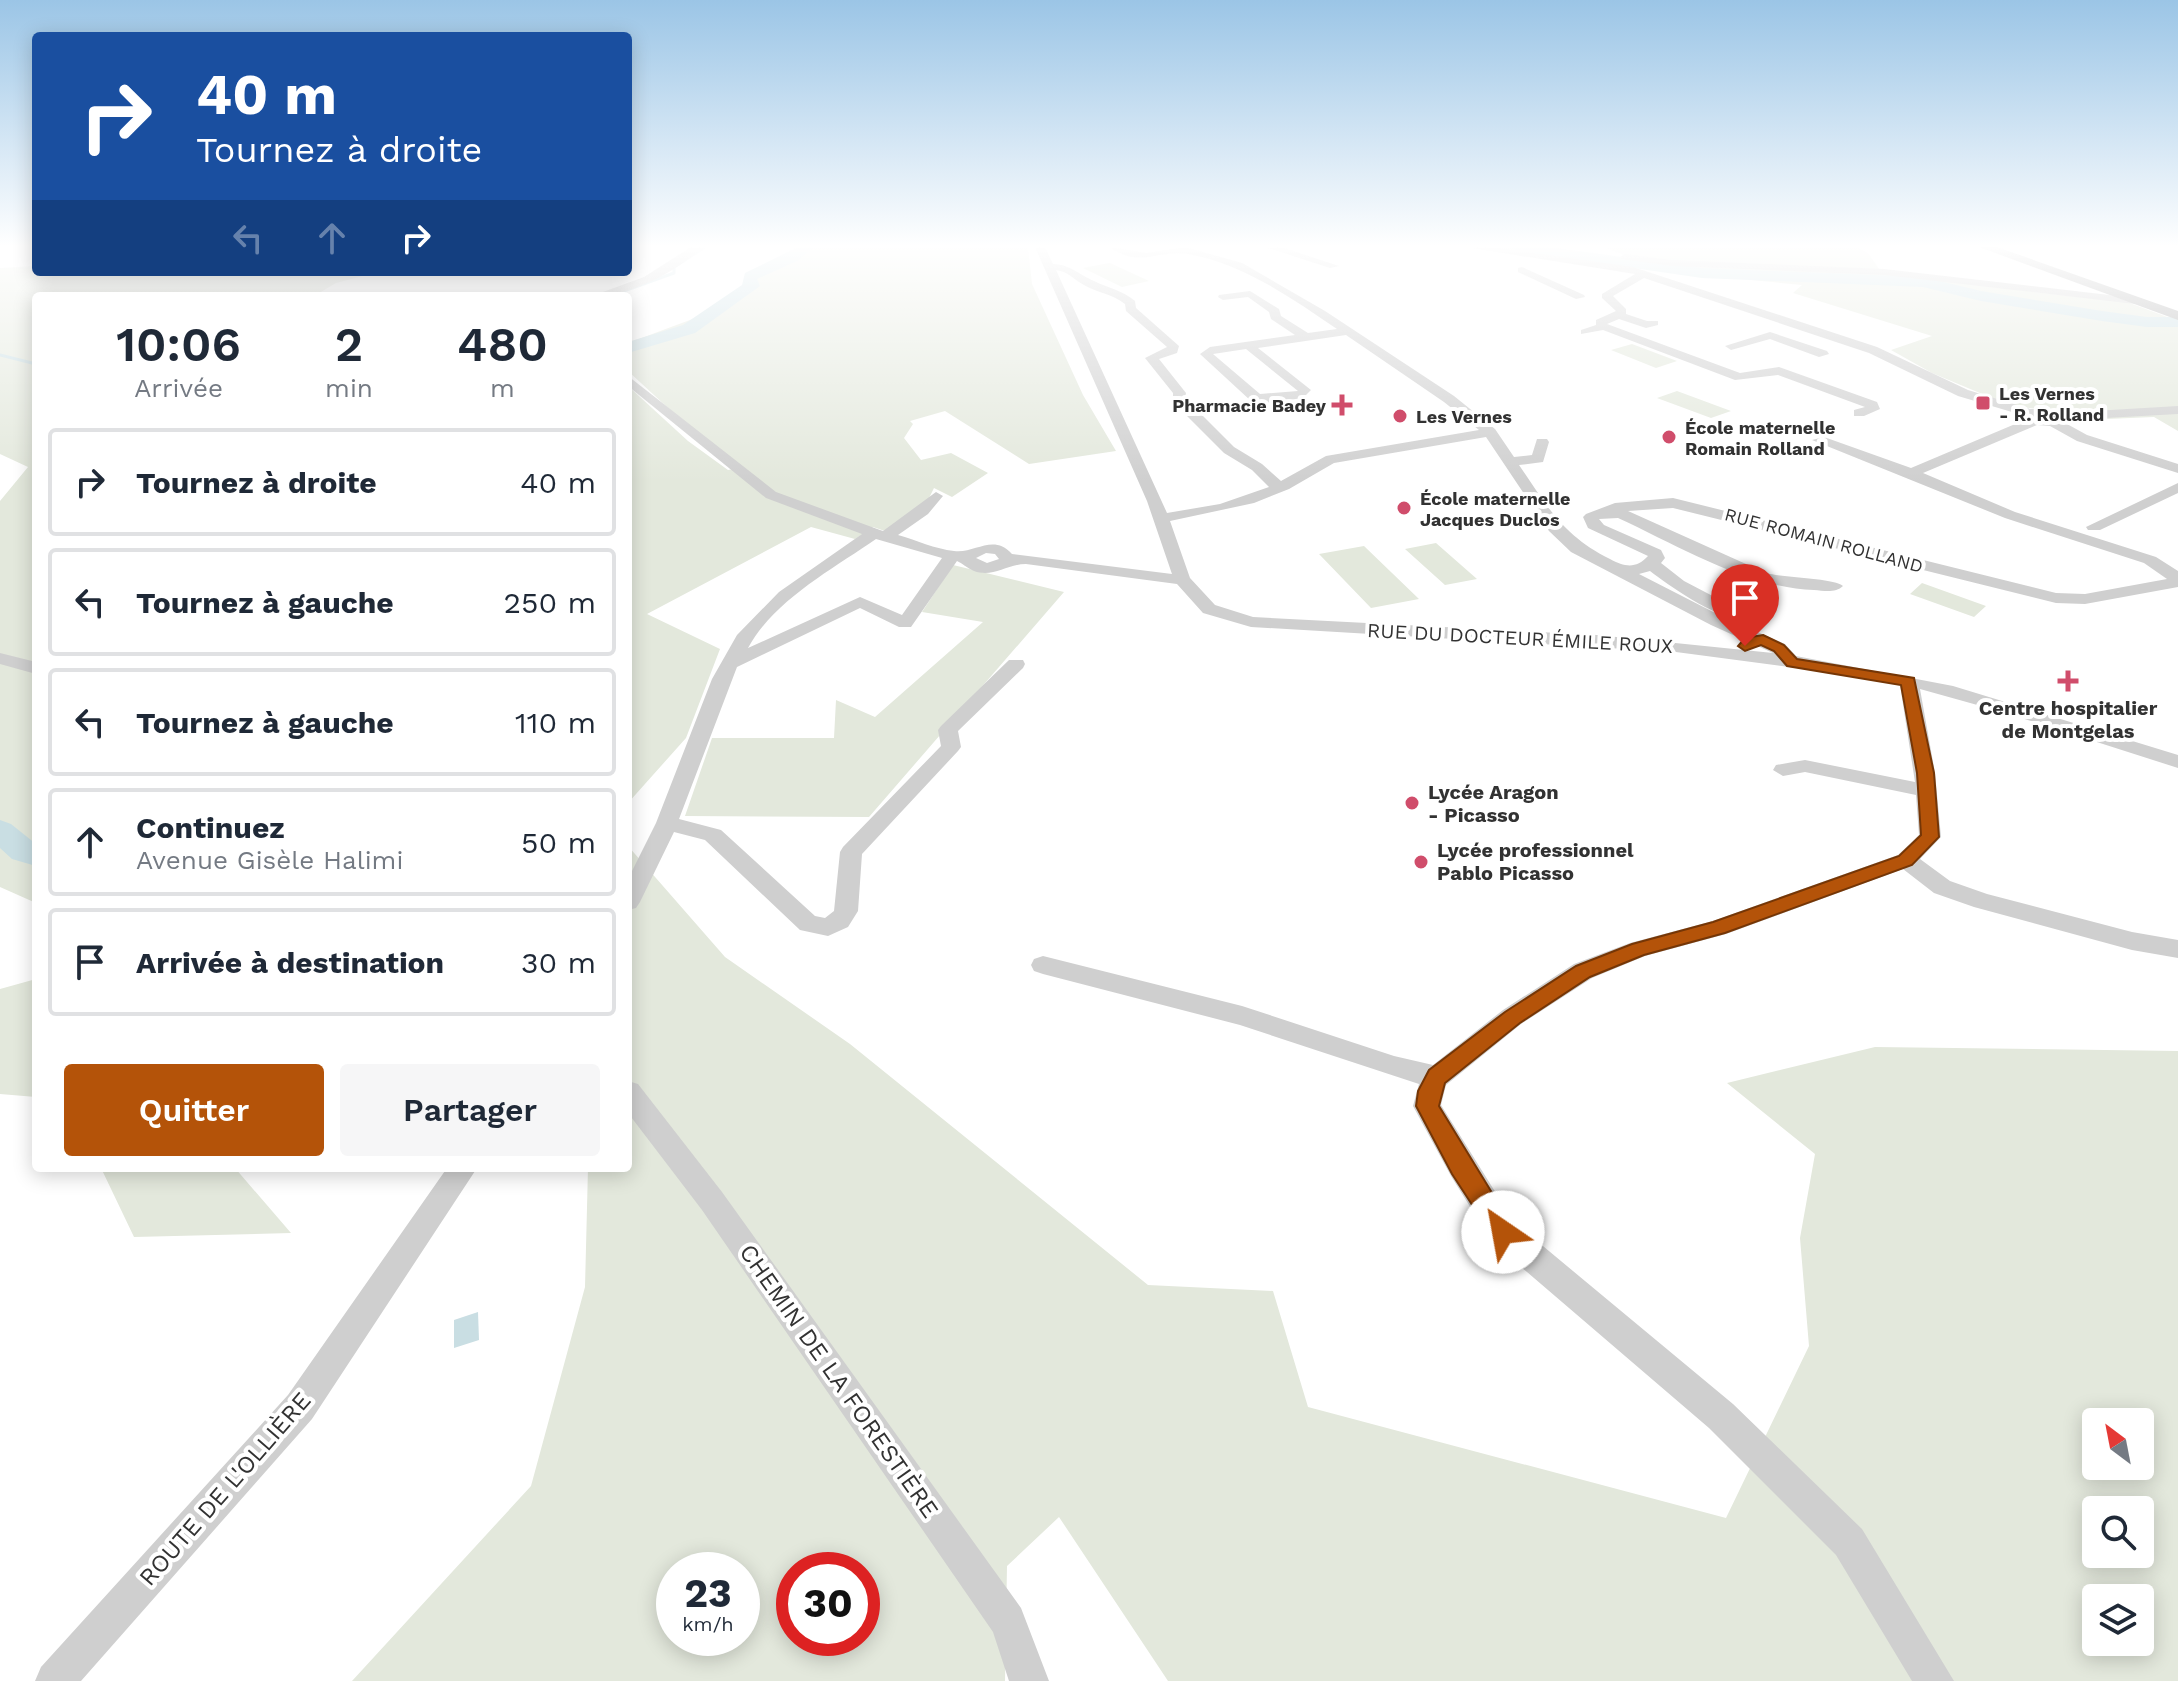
<!DOCTYPE html>
<html lang="fr">
<head>
<meta charset="utf-8">
<style>
	body { margin:0; font-family:"Work Sans",sans-serif; background:#f6f6f7; color:#1f2937; height:100vh; display:flex; flex-direction:column; font-size:30px; white-space:nowrap }
	* { box-sizing:border-box; margin:0 }
	p { font-size:26px; color:#747a83 }
	.icon { flex:none; width:44px; height:44px; fill:none; stroke:currentColor; stroke-width:2; stroke-linecap:round; stroke-linejoin:round }
	.map { position:relative; flex:1; overflow:hidden }
	.side { position:absolute; left:32px; top:292px; width:600px; height:880px; display:flex; flex-direction:column; background:#fff; border-radius:8px; box-shadow:0 4px 20px #0003 }
	.side>* { flex:none }
	.top-card { position:absolute; left:32px; top:32px; width:600px; height:244px; border-radius:8px; box-shadow:0 4px 20px #0003; background:#1a4fa0; color:#fff; overflow:hidden }
	.needle { width:52px; rotate:328deg }
	.buttons { position:absolute; left:2082px; top:1408px; display:grid; gap:16px }
	.buttons a { display:grid; place-items:center; width:72px; height:72px; border-radius:8px; background:#fff; box-shadow:0 4px 20px #0003; font-size:40px }
	.speed { position:absolute; left:656px; top:1552px; display:flex; gap:16px; font-size:40px; font-weight:700; text-align:center }
	.speed>* { display:grid; place-content:center; width:104px; height:104px; border-radius:50%; background:#fff; box-shadow:0 4px 20px #0003; line-height:1 }
	.speed small { font-size:20px; font-weight:400 }
	.speed .limit { border:12px solid #d22; background:#fff; color:#111 }
	.pin { position:absolute; display:grid; place-items:center; width:68px; height:68px; color:#fff; margin:-82px -34px; border-radius:50% 50% 50% 0; rotate:-45deg; box-shadow:0 0 8px #0007 }
	.pin .icon { rotate:45deg }
	.me { position:absolute; width:88px; margin:-44px; rotate:327deg; stroke-linejoin:round; filter:drop-shadow(0 0 6px #0008) }
	.turn { display:flex; align-items:center; gap:28px; height:168px; padding:0 32px; font-size:36px }
	.turn .icon { width:104px; height:104px; stroke-width:2.5 }
	.turn b { display:block; font-size:56px; line-height:68px }
	.lanes { display:flex; align-items:center; height:76px; padding:0 32px; background:#0003; justify-content:center; gap:40px; direction:ltr }
	.lanes .off { opacity:.35 }
	.eta { display:flex; justify-content:space-evenly; align-items:center; height:136px; text-align:center }
	.eta b { font-size:48px; font-weight:600; line-height:56px }
	.cta { display:flex; gap:16px; margin-top:auto; padding:16px 32px }
	.cta a { flex:1; height:92px; border-radius:8px; background:#b45309; color:#fff; font-size:32px; font-weight:600; line-height:92px; text-align:center }
	.cta a+a { background:#f6f6f7; color:#1f2937 }
	ul { padding:0; list-style:none }
	li { display:flex; align-items:center; gap:24px; height:108px; margin:0 16px 12px; padding:0 16px; border:4px solid #e0e1e3; border-radius:8px }
	li div { flex:1 }
	li b { display:block; font-size:30px }
	li em { font-style:normal }
	.map>svg:first-child { display:block }
	.green { fill:#e3e8dc; fill-rule:evenodd }
	.water { fill:#c9dee3 }
	.lines { fill:none; stroke-linecap:round; stroke-linejoin:round }
	.stream { stroke:#c9dee3; stroke-width:3 }
	.river { fill:#c9dee3; fill-rule:evenodd }
	.minor { fill:#cfcfcf; fill-rule:evenodd }
	.major { fill:#aaa; fill-rule:evenodd }
	.route { fill:#b45309; stroke:#753606; stroke-width:2 }
	.poi-dot { fill:#d04d6b; stroke:#fff; stroke-width:3 }
	.labels { text-anchor:middle; dominant-baseline:central; stroke-width:8; stroke-linejoin:round; paint-order:stroke }
	.far-poi-label { font-size:18px; font-weight:bold; fill:#323232; stroke:#fff; text-anchor:start }
	.far-street-label { font-size:18px; fill:#323232; stroke:#fff }
	.street-label { font-size:20px; fill:#323232; stroke:#fff }
	.poi-label { font-size:20px; font-weight:bold; fill:#323232; stroke:#fff; text-anchor:start }
	.near-street-label { font-size:24px; fill:#323232; stroke:#fff }
</style>
</head>
<body>
<div class="map">
<svg width="2178" height="1681" viewBox="0 0 2178 1681">
	<rect width="100%" height="100%" fill="#fff"/>
	<path class="green" d="M802 247H1028L1032 284 1083 395 1116 451 1029 464 945 411 910 421 913 424 904 438 921 460 951 453 988 473 952 497 934 488 926 504 885 531 873 527 855 539 811 527 647 614 720 649 686 738 628 803V386L688 441 728 470 734 469 628 371V343L698 317 742 287 751 274Z
		M1492 247H1535L1646 263 1603 247H1857L1868 253 1879 269 2033 292 2127 302 2178 321V431L2154 417 2083 420 2058 411 2021 407 1987 396 1932 373 1891 350 1932 336 1793 293 1802 285 1669 272Z
		M1109 263H1110L1149 281 1122 287 1083 268Z
		M36 266V272H378L336 283 314 296H36V903L0 887V501L28 467 0 454V268Z
		M1632 344 1677 361 1656 368 1611 350Z
		M1677 391 1731 411 1711 418 1657 398Z
		M1436 543 1477 579 1445 585 1405 549Z
		M1364 546 1419 599 1371 608 1319 554Z
		M953 565 1064 592 869 817 685 816 712 738H834L836 700 875 717 983 622 922 612Z
		M1922 583 1986 606 1974 617 1910 594Z
		M628 846 725 957 850 1044 1148 1285 1273 1291 1308 1407 1726 1518 1809 1346 1800 1238 1815 1154 1727 1083 1875 1047 2178 1051V1681H1168L1059 1517 1007 1566 1005 1681H352L531 1486 585 1287 588 1168H628ZM2096 1422H2140V1466H2096ZM2096 1510H2140V1554H2096ZM674 1570H742V1638H674ZM794 1570H862V1638H794ZM2096 1598H2140V1642H2096Z
		M36 979V1097L0 1094V989Z
		M101 1168H235L291 1233 134 1237Z"/>
	<path class="water" d="M478 1312 479 1340 454 1348V1320Z"/>
	<g class="lines">
		<path class="stream" d="M610 296 674 273V267L705 247
			M0 355 36 364"/>
		<path class="river" d="M798 247H814L797 261 757 279 760 286 695 333 628 353V342L683 325 742 285 745 273Z
			M1510 247H1549L1702 268 1923 277 1981 291 2102 311 2147 317H2178V327H2147L2102 321 1981 301 1923 287 1702 278 1517 251Z
			M0 820 11 824 36 844V866L12 859 0 848Z"/>
		<path class="minor" d="M691 247H703C674 273 631 296 592 296L644 277Z
			M1035 247H1045L1053 264C1071 265 1078 274 1094 281 1108 288 1122 290 1135 301L1136 308 1179 346 1177 353 1159 359 1186 393 1185 398 1234 447 1262 464 1281 481 1326 456 1479 430 1444 402 1346 335 1258 348 1311 390 1303 398 1267 403 1251 401 1200 354 1210 347 1295 335 1271 319 1269 312 1248 297 1223 300 1218 297 1219 295 1250 291 1279 309 1281 316 1308 333 1337 329C1293 299 1242 263 1188 254 1158 249 1140 269 1110 247L1147 253 1185 247 1242 263 1325 311 1454 396 1495 429 1514 457 1532 455 1537 439H1547L1549 442 1543 462 1519 465C1548 507 1562 535 1610 559 1625 567 1636 569 1648 556L1588 528 1583 517 1586 514 1615 503 1673 498 2056 593 2085 594 2167 579 2144 563 2005 518 1812 440 1824 437 1911 468 2027 419 2022 415 1958 396 1869 353 1644 278 1613 296 1626 309V314L1647 321H1658V325L1646 328 1619 319 1607 324 1740 373 1779 367 1877 402 1880 409 1864 416H1854V410L1865 407 1778 375 1735 380 1603 330 1581 334V330L1596 325V320L1616 311 1602 298V294L1635 274 1465 247H1492L1633 267 1877 347 1968 390 2030 409H2051L2060 413 2178 406V414L2069 420 2067 424 2087 435 2178 464V473L2077 441 2050 426 2037 425 1923 473 2015 512 2156 557 2178 571V587L2085 604 2056 603 1673 508 1628 511 1766 573C1784 578 1834 578 1843 586 1836 593 1825 591 1814 590 1745 587 1681 547 1618 518L1599 519 1604 525 1661 550 1665 558 1661 563 1684 581 1747 614 1744 618C1722 623 1668 585 1650 571L1639 574 1723 617 1785 644 1796 656 1953 686 2178 755V768L2006 713 1920 689 1935 773 1941 837 1920 859 1950 881 1987 894 2132 932 2178 940V958L2132 950 1974 907 1934 893 1903 869 1726 934 1645 956 1592 978 1521 1024 1446 1085 1441 1105 1514 1222 1733 1404 1862 1529 1954 1681H1912L1836 1555 1709 1428 1492 1242 1451 1176 1413 1106 1419 1084 1240 1025 1043 974 1034 971 1031 965 1034 959 1043 956 1242 1006 1394 1056 1433 1065 1503 1010 1574 964 1630 943 1713 921 1898 855 1919 835 1916 795 1805 772 1783 776 1773 770 1776 765 1805 760 1915 782 1900 685 1834 673 1676 652 1251 627 1203 613 1177 584 1026 564C1007 564 993 578 974 571 967 568 962 563 957 561L911 627H899L860 608 737 667 679 819 721 830 815 916 825 918 834 911 840 852 843 847 941 746 938 730 941 726 1009 660H1023L1025 664 1023 668 958 731 961 747 958 751 862 854 858 911 848 927 828 936 800 930 705 840 674 832 640 902 636 908 628 910V879L656 823 712 679 737 635 779 592 862 534 766 498 628 386V376L776 492 880 530 883 531 936 492 943 496 928 514 898 535C916 540 935 549 954 551 975 554 993 533 1012 554L1172 574 1147 501ZM1056 270C1069 272 1073 279 1084 285 1098 293 1113 294 1125 304L1126 311 1167 347 1145 358 1173 393V402L1224 453 1252 470 1269 487 1220 504 1167 513ZM1246 349 1298 391 1260 394 1213 354ZM1486 437 1549 531 1571 552 1711 625 1773 653 1597 635 1253 617 1215 605 1190 578 1170 521 1254 503 1289 489 1334 463ZM876 539 942 558 902 615 860 597 748 648C774 600 833 569 876 539ZM986 553 995 554 999 559 987 563 976 558Z
			M1265 247H1281L1339 266 1330 268Z
			M1625 254 1672 260 1884 269 2135 298 2140 301 2135 304 1884 275 1672 266 1621 259 1620 257Z
			M1522 267 1584 295 1585 297 1576 299 1518 272V268Z
			M1770 332 1827 351 1829 354 1819 357 1770 339 1731 350 1725 346Z
			M2178 483V493L2100 530H2088L2086 527Z
			M0 653 36 662V674L0 664Z
			M628 1081 638 1084 722 1192 1021 1608 1049 1681H1009L993 1632 702 1210 628 1113Z
			M447 1168H477L312 1419 81 1681H35L41 1667 288 1395Z"/>
		<path class="major" d="M1979 247H1997L2178 311V320Z"/>
	</g>
	<linearGradient id="sky" x2="0" y2="1"><stop stop-color="#9bc5e6"/><stop offset="0.51" stop-color="#fff"/><stop offset="1" stop-color="#fff" stop-opacity="0"/></linearGradient>
	<rect width="2178" height="482" fill="url(#sky)"/>
	<path class="route" d="M1763 635 1784 645 1797 659 1914 678 1934 773 1939 837 1912 865 1725 933 1644 955 1590 977 1520 1023 1445 1083 1439 1106 1516 1232 1512 1240 1503 1244 1495 1240 1452 1174 1416 1106 1418 1091 1429 1070 1505 1012 1576 966 1632 944 1713 922 1899 856 1921 835 1917 773 1901 685 1787 666 1774 651 1761 645 1745 651 1738 646 1745 638Z"/>
	<g class="poi-dot">
		<rect x="1975" y="395" width="16" height="16" rx="4"/>
		<path d="M1338 393h8v8h8v8h-8v8h-8v-8h-8v-8h8z"/>
		<circle cx="1400" cy="416" r="8"/>
		<circle cx="1669" cy="437" r="8"/>
		<circle cx="1404" cy="508" r="8"/>
		<path d="M2064 669h8v8h8v8h-8v8h-8v-8h-8v-8h8z"/>
		<circle cx="1412" cy="803" r="8"/>
		<circle cx="1421" cy="862" r="8"/>
	</g>
	<g class="labels">
		<g class="far-poi-label">
			<text x="1999" y="393">Les Vernes<tspan x="1999" dy="21">- R. Rolland</tspan></text>
			<text x="1326" y="405" text-anchor="end">Pharmacie Badey</text>
			<text x="1416" y="416">Les Vernes</text>
			<text x="1685" y="427">École maternelle<tspan x="1685" dy="21">Romain Rolland</tspan></text>
			<text x="1420" y="498">École maternelle<tspan x="1420" dy="21">Jacques Duclos</tspan></text>
		</g>
		<g class="far-street-label">
			<text transform="translate(1824 540) rotate(15)">RUE ROMAIN ROLLAND</text>
		</g>
		<g class="street-label">
			<text transform="translate(1520 638) rotate(3)">RUE DU DOCTEUR ÉMILE ROUX</text>
		</g>
		<g class="poi-label">
			<text x="2068" y="708" text-anchor="middle">Centre hospitalier<tspan x="2068" dy="23">de Montgelas</tspan></text>
			<text x="1428" y="792">Lycée Aragon<tspan x="1428" dy="23">- Picasso</tspan></text>
			<text x="1437" y="850">Lycée professionnel<tspan x="1437" dy="23">Pablo Picasso</tspan></text>
		</g>
		<g class="near-street-label">
			<text transform="translate(839 1381) rotate(55)">CHEMIN DE LA FORESTIÈRE</text>
			<text transform="translate(225 1489) rotate(-49)">ROUTE DE L'OLLIÈRE</text>
		</g>
	</g>
</svg>
<div class="buttons">
<a><svg class="needle" viewBox="-14 -14 28 28"><path d="M0-13l5 13h-10z" fill="#e53935"/><path d="M0 13l5-13h-10z" fill="#747a83"/></svg></a>
<a><svg class="icon" aria-label="search" viewBox="0 0 24 24"><circle cx="10" cy="10" r="6"/><path d="M15 15l6 6"/></svg></a>
<a><svg class="icon" aria-label="layers" viewBox="0 0 24 24"><path d="M12 4l9 5-9 5-9-5zM3 14l9 5 9-5"/></svg></a>
</div>
<div class="speed"><div>23<small>km/h</small></div><div class="limit">30</div></div>
<div class="pin" style="left:1745px;top:646px;background:#d93025"><svg class="icon" aria-label="arrive" viewBox="0 0 24 24"><path d="M6 21V4h12l-3 4 3 4H6"/></svg></div>
<svg class="me" style="left:1503px;top:1232px" viewBox="-20 -20 40 40"><circle r="19" fill="#fff"/><path d="M0-13L10 11 0 6-10 11z" fill="#b45309"/></svg>
<div class="top-card">
<div class="turn"><svg class="icon" aria-label="right" viewBox="0 0 24 24"><path d="M7 20v-9h11M14 6l5 5-5 5"/></svg><div><b>40 m</b>Tournez à droite</div></div>
<div class="lanes"><svg class="icon off" aria-label="left" viewBox="0 0 24 24"><path d="M17 20v-9H6M10 6l-5 5 5 5"/></svg><svg class="icon off" aria-label="ahead" viewBox="0 0 24 24"><path d="M12 20V5M6 11l6-6 6 6"/></svg><svg class="icon" aria-label="right" viewBox="0 0 24 24"><path d="M7 20v-9h11M14 6l5 5-5 5"/></svg></div>
</div>
<section class="side">
<div class="eta">
<div><b>10:06</b><p>Arrivée</p></div>
<div><b>2</b><p>min</p></div>
<div><b>480</b><p>m</p></div>
</div>
<ul>
<li><svg class="icon" aria-label="right" viewBox="0 0 24 24"><path d="M7 20v-9h11M14 6l5 5-5 5"/></svg><div><b>Tournez à droite</b></div><em>40 m</em></li>
<li><svg class="icon" aria-label="left" viewBox="0 0 24 24"><path d="M17 20v-9H6M10 6l-5 5 5 5"/></svg><div><b>Tournez à gauche</b></div><em>250 m</em></li>
<li><svg class="icon" aria-label="left" viewBox="0 0 24 24"><path d="M17 20v-9H6M10 6l-5 5 5 5"/></svg><div><b>Tournez à gauche</b></div><em>110 m</em></li>
<li><svg class="icon" aria-label="ahead" viewBox="0 0 24 24"><path d="M12 20V5M6 11l6-6 6 6"/></svg><div><b>Continuez</b><p>Avenue Gisèle Halimi</p></div><em>50 m</em></li>
<li><svg class="icon" aria-label="arrive" viewBox="0 0 24 24"><path d="M6 21V4h12l-3 4 3 4H6"/></svg><div><b>Arrivée à destination</b></div><em>30 m</em></li>
</ul>
<div class="cta"><a>Quitter</a><a>Partager</a></div>
</section>
</div>
</body>
</html>
